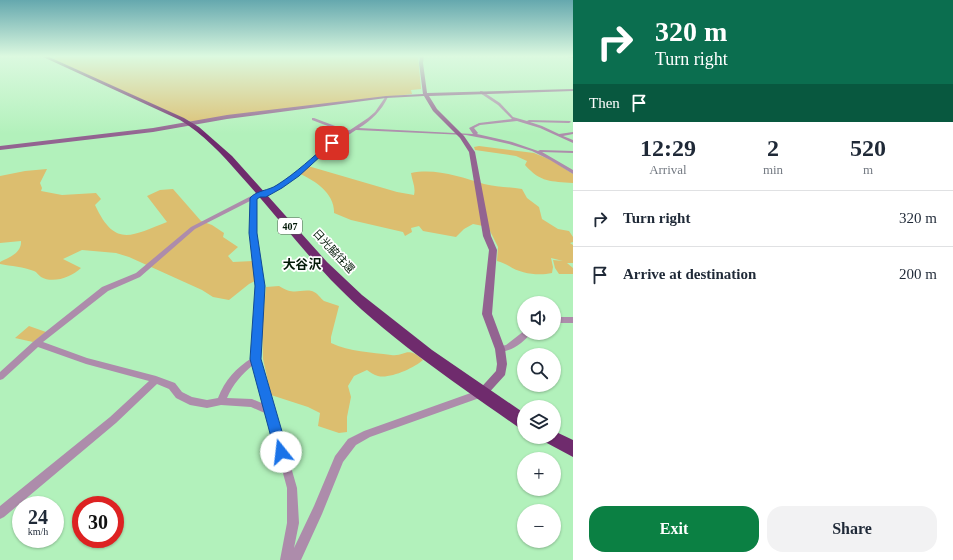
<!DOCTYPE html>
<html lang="en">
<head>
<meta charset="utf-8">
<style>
	body { margin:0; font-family:"Times New Roman","Noto Sans JP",serif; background:#f2f2f3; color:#1f2937; height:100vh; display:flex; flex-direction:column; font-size:15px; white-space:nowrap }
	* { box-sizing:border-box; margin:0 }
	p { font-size:13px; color:#747a83 }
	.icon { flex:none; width:22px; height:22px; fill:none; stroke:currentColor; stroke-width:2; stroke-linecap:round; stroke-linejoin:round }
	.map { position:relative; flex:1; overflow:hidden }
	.panel { display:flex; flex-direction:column; background:#fff; width:380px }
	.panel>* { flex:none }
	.guide { background:#0b6e4f; color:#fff; overflow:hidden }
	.controls { position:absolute; left:517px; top:296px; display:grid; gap:8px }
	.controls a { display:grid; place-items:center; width:44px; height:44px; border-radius:50%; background:#fff; box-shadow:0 1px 3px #0004; font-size:20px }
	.speed { position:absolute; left:12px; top:496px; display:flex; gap:8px; font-size:20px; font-weight:700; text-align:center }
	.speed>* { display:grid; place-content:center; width:52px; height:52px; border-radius:50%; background:#fff; box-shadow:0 1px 3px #0004; line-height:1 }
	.speed small { font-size:10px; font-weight:400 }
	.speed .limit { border:6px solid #d22; background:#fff; color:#111 }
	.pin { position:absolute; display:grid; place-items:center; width:34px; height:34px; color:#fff; margin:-17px; border-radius:8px; box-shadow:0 2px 6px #0006 }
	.me { position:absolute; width:44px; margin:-22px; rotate:344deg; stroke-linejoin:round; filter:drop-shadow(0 0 3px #0008) }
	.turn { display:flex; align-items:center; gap:14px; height:84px; padding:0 16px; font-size:18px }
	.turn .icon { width:52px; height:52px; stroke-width:2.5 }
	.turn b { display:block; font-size:28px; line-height:34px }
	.then { display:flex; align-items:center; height:38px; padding:0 16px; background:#0003; gap:8px; font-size:15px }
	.eta { display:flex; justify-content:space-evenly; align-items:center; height:68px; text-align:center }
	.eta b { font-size:24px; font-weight:800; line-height:28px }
	.action { display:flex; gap:8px; margin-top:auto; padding:8px 16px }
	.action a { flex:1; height:46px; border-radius:16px; background:#0b8043; color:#fff; font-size:16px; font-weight:800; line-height:46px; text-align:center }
	.action a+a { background:#f2f2f3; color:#1f2937 }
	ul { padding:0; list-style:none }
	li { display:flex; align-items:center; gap:12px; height:56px; padding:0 16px; border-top:1px solid #e0e1e3 }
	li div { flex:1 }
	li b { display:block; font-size:15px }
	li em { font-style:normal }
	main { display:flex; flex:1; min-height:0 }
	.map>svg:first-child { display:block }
	.green { fill:#dcbe6f }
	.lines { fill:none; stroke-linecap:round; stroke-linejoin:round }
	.street { fill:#ad8cab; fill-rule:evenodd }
	.secondary { fill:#936491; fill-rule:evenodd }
	.highway { fill:#6f2b6d; fill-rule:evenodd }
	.route { fill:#1a73e8; stroke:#114b97 }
	.labels { text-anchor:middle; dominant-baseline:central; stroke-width:3.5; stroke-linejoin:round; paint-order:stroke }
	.shield { fill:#fff; stroke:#4e5e51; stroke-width:1 }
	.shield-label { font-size:10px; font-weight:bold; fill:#021907 }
	.street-label { font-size:11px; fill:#021907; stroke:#fff }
	.quarter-label { font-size:13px; font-weight:bold; fill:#021907; stroke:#fff }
</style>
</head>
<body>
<main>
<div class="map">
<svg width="573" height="560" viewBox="0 0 573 560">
	<rect width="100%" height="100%" fill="#b2f1bb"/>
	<path class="green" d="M55 56H418L421 89 411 90 412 94 263 112 192 122 53 59 57 57Z
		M479 146 534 153 551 160 573 174V183C551 181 541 183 525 165L527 161 516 156 475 150 474 147Z
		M308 166 397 192 414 195C416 187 412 181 411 173 436 168 461 177 484 184 496 187 510 187 522 189L527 198 539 207 542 219 558 229 569 231 573 237V242L570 243 573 245V263H567L573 268V274H559L555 268 553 260 563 261 551 258 553 267 552 273C539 276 521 274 509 266 505 264 502 262 497 261L498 247 488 227 473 224 464 229 456 237 423 231 419 226 411 228 412 232 405 236 403 232 351 220 334 213C335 194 316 181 300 174Z
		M47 169 40 183 42 188 41 191 62 195 96 193 101 199 95 205C115 248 131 236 167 222L147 196 160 190 173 189 201 221 212 225 224 233 223 237 238 247 228 256 233 262 253 261 257 280 249 284 229 300 213 297 202 290 129 257 116 253 82 250 63 259 81 268C72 277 53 284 41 277 38 275 37 272 34 271 24 267 11 266 0 264V262C8 258 22 253 21 241L0 243V176L25 171Z
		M279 286C295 296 298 289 312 291 318 293 320 298 324 301 329 303 334 304 339 306L331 337V343C350 352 371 352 391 355 406 357 406 345 423 360 414 368 390 379 378 376 374 375 370 372 367 370L354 376 348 386 351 397 347 417V432L339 433 318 426 320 413 308 407 271 395 263 359 262 327 266 287Z
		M29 326 46 332 33 342 15 338Z"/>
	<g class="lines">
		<path class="street" d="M480 91H482L500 103 513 117 527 121 529 120 570 121 571 122 569 123 530 122 542 126 559 134 573 132V134L563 136 573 140V143L540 128 517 121 480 125 474 128 478 133 477 134 512 142 538 151 540 150 573 151V153L542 152 573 170V174L550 160 532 151 509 144 487 139 466 135 356 130 333 145 291 181 265 196 261 195 256 198V233L264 286 260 359 297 488 299 523 294 548 314 506 335 456 348 439 364 431 482 389 485 390 487 393 485 396 370 437 356 445 343 462 322 514 301 560H280L287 523V488L267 414 251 407 221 405 207 408 190 405 176 398 169 389 157 384 116 423 4 517 0 519V506L110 417 149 381 86 364 38 347 3 379 0 380V372L34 341 102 287 136 273 191 227 259 192 263 193 287 179 300 169 325 147 347 132 341 131 312 120V118H314L343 129 350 130 368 118 375 112 386 96 388 97C381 111 372 120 359 128L473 134 469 128 479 123 512 119 498 105 480 93ZM250 201V233L256 286 252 358C236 368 225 380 218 398L207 400 192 397 182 392 175 383 156 376 87 358 43 342 108 291 140 277 195 229ZM253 365 264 404 252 399 227 398C233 384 242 374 253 365Z
			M554 317H573V323H554Z
			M524 331V333H531C524 342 509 354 497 351L496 349 497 347 506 345Z"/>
		<path class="secondary" d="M420 56H424L423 63 427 93 573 89V91L429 96 437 109 464 136 475 152 491 236 497 250 492 314 505 349 507 364 505 375 486 396 482 398 478 396 476 393 496 371 497 364 495 349 482 314 489 250 483 236 469 152 460 138 433 111 424 96 386 98 227 119 153 132 0 150V146L153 128 227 115 386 96 423 94 419 63Z"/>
		<path class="highway" d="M41 56H47L184 118 199 127 232 156 327 262 362 295 432 350 524 413V429L518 427C454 382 386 337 331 280 299 246 271 209 240 175 222 154 203 134 180 120Z
			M567 56H573V58L567 57Z
			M554 431 573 440V457L545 442 543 437H554Z"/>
	</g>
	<linearGradient id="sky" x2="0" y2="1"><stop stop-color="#65a8ae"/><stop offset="0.42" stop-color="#dcf9e0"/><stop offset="1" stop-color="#dcf9e0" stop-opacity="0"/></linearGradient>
	<rect width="573" height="134" fill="url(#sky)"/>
	<path class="route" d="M330 142 335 143 299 176 282 188 266 197H260L257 199V233L265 286 261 359 288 452 286 456 281 458 277 456 275 452 250 359 255 286 249 233 250 198C257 190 268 191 277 185 296 173 313 157 330 142Z"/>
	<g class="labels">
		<rect class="shield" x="278" y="218" width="24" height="16" rx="3"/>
		<g class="shield-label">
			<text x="290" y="226">407</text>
		</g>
		<g class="street-label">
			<text transform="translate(334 251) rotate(47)">日光脇往還</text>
		</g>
		<g class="quarter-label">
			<text x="302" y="264">大谷沢</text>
		</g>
	</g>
</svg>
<div class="controls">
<a><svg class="icon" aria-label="sound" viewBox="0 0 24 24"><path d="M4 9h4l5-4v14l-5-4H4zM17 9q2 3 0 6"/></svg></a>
<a><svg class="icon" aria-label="search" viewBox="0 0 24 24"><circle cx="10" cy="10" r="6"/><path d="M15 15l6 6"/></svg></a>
<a><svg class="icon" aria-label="layers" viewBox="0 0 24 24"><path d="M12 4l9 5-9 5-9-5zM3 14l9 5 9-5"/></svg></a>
<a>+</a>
<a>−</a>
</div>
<div class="speed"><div>24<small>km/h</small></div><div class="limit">30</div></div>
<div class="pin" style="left:332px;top:143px;background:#d93025"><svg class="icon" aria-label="arrive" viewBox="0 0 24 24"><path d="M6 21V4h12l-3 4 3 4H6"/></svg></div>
<svg class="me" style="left:281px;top:452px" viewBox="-20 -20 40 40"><circle r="19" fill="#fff"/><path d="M0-13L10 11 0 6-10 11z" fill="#1a73e8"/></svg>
</div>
<section class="panel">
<div class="guide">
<div class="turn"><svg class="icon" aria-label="right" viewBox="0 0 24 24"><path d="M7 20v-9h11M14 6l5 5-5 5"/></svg><div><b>320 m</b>Turn right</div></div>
<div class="then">Then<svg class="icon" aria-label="arrive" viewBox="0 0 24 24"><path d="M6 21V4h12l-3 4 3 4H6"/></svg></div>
</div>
<div class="eta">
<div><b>12:29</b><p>Arrival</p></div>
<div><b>2</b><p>min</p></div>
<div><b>520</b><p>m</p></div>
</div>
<ul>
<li><svg class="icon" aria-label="right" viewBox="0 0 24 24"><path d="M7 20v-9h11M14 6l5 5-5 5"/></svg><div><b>Turn right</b></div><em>320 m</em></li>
<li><svg class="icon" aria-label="arrive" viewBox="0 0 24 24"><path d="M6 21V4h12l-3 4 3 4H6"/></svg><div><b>Arrive at destination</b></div><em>200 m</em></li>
</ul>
<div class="action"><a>Exit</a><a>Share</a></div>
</section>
</main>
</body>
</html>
